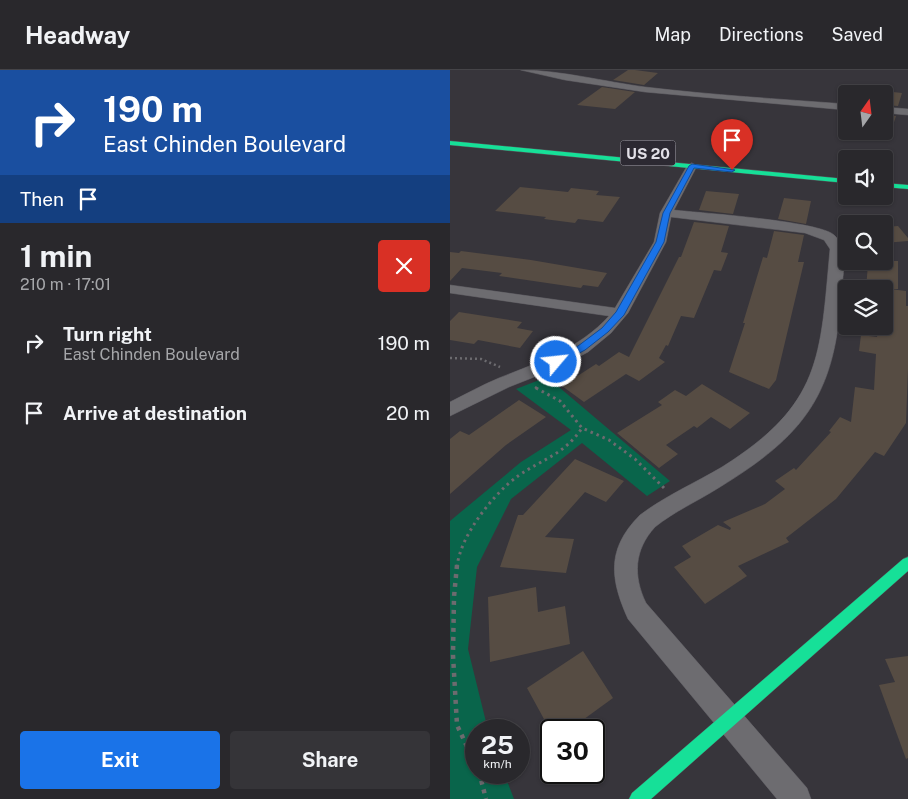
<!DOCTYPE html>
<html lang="en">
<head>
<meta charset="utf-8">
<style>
	body { margin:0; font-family:"Public Sans",sans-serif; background:#353438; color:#f1f3f6; height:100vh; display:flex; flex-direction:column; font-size:19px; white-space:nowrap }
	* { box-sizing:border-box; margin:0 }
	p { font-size:16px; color:#a5a6a9 }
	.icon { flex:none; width:28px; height:28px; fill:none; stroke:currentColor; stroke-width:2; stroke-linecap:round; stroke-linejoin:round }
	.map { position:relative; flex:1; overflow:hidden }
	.panel { display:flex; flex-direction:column; background:#29282c; width:450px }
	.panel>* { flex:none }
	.top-card { background:#1a4fa0; color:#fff; overflow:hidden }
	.needle { width:32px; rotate:14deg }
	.controls { position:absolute; left:388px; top:15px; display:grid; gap:10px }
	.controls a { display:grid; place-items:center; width:55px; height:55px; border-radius:5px; background:#29282c; box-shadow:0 1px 4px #0004,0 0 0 1px #454448; font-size:25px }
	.speed { position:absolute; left:15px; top:649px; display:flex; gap:10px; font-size:25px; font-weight:700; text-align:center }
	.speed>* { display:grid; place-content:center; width:65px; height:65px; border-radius:50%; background:#29282c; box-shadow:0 1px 4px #0004,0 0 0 1px #454448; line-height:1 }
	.speed small { font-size:12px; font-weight:400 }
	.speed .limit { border:2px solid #111; border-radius:8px; background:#fff; color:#111 }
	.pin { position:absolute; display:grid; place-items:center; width:42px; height:42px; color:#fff; margin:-51px -21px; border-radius:50% 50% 50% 0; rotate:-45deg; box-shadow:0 0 5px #0007 }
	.pin .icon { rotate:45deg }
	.me { position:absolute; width:55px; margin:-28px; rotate:62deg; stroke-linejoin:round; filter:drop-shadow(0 0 4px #0008) }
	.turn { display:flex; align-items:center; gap:18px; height:105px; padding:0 20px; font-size:22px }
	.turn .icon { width:65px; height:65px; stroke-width:2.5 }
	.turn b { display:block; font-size:35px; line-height:42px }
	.then { display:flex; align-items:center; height:48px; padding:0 20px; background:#0003; gap:10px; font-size:19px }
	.round { display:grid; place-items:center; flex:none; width:52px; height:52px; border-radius:5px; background:#353438 }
	.summary { display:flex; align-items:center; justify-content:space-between; height:85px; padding:0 20px }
	h1 { font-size:30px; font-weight:700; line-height:38px }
	.primary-button { display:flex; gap:10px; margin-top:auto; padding:10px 20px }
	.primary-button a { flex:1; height:58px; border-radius:5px; background:#1a73e8; color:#fff; font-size:20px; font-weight:700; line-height:58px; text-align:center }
	.primary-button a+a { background:#353438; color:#f1f3f6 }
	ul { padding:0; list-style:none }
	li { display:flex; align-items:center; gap:15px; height:70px; padding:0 20px }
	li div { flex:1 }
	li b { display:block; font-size:19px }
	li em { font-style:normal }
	header { display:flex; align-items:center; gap:30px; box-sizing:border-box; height:70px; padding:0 25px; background:#29282c; border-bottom:1px solid #454448 }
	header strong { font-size:24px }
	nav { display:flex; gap:28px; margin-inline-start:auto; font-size:18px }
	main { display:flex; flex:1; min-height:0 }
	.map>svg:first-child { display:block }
	.green { fill:#09654b }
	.building { fill:#564c43 }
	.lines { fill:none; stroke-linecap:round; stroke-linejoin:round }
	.street-casing { stroke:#56545a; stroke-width:1 }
	.fast-casing { stroke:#56545a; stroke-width:1 }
	.path-far2 { stroke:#6c6b6f; stroke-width:2.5; stroke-dasharray:2 3; stroke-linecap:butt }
	.path-far1 { stroke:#6c6b6f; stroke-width:3; stroke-dasharray:2.5 4; stroke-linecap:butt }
	.path { stroke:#6c6b6f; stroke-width:4.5; stroke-dasharray:4 5; stroke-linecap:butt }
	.street { fill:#6d6c70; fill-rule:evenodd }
	.fast { fill:#16e098; fill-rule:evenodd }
	.route { fill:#1a73e8; stroke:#114b97 }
	.labels { text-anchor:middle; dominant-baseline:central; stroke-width:5; stroke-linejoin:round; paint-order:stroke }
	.shield { fill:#2c2932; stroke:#aba9b1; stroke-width:1 }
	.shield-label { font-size:15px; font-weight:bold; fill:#e2e0e7 }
</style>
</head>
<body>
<header>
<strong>Headway</strong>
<nav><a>Map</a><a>Directions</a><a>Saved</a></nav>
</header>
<main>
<section class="panel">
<div class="top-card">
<div class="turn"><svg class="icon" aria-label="right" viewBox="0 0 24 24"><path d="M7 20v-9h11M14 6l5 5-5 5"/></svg><div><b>190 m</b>East Chinden Boulevard</div></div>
<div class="then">Then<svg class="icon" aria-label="arrive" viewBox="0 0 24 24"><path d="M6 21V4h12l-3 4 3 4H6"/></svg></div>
</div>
<div class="summary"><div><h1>1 min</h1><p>210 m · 17:01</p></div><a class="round" style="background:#d93025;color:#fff"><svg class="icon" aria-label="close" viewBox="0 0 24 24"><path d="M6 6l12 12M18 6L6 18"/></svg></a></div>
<ul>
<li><svg class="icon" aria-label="right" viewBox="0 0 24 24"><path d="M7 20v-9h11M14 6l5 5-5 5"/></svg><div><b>Turn right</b><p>East Chinden Boulevard</p></div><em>190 m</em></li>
<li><svg class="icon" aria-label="arrive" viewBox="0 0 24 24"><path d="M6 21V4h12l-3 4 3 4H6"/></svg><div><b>Arrive at destination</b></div><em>20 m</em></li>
</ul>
<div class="primary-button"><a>Exit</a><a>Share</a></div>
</section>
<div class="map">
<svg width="458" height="729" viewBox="0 0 458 729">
	<rect width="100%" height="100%" fill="#37353b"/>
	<path class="green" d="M97 307 220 411 197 426 132 373 61 429 27 497 18 579 38 660H26V702L54 703 64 729H0V451L71 392 121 360 66 319Z"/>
	<path class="building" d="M178 0H185L208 3 194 15 163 10Z
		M152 17 185 22 165 39 127 35Z
		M434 21 452 23 448 36 434 35Z
		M434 45 446 46 438 71 434 70Z
		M70 117 118 122 121 118 149 121 146 125 170 127 153 152 128 149 125 153 94 149 96 147 45 141Z
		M256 121 289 124 283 144 249 140Z
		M334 128 361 131 356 154 328 149Z
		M244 152 279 156 271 182 278 183 271 201 264 200 244 248 231 246 218 276 216 275 209 288 215 292 189 311 176 304 134 332 112 316 146 294 149 296 169 282 179 287 229 187H231Z
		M448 156 458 168V171L434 173V157Z
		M324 161 354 165 348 192H354L326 310 319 319 279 302 295 253H293L313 187 317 188Z
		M11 181 81 190 157 203 148 217 133 215 131 218 49 206 52 203 12 198 0 211V182L9 183Z
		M420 191H448V219H440L456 221V236H458V299L456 353 434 386 425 382 386 429 336 468 339 472 288 496 297 506 255 534 224 497 241 487 232 476 268 455 280 460 281 458 273 452 315 434 335 419 325 411 344 398 346 400 381 362 379 361 390 347 401 352 405 317 424 320 426 284 409 281 411 265 427 267 428 256H434V219H416L418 194H420Z
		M9 242 72 252 67 258 83 261 70 278 28 270 24 274 0 270V251Z
		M252 314 300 343 280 359 261 347 247 358 244 356 216 375 228 384 209 398 167 363 212 335 208 332 225 320 236 326Z
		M69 330 96 347 56 375 0 424V369L10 361 19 365Z
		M125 389 174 411 156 432 135 422 95 467 124 469 116 503 50 497 68 445H73Z
		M86 517 88 542 115 536 120 574 40 592 38 527Z
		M133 581 163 628 119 660H100L77 618Z
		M458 586V688L456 689 429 615 445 612 435 589Z"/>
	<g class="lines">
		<defs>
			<path id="street" d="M71 0C110 0 156 12 195 17 262 25 329 29 396 34V40L195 22 115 10Z
				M434 37 458 39V45L434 43Z
				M242 93 247 96 224 140C251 143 369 151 384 165 400 179 392 208 391 226 385 326 353 366 270 417 248 431 225 441 205 457 184 480 183 506 196 533L357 718 361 729H327L178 549C160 509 156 479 190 445 215 426 245 413 272 397 372 334 370 288 380 179L374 170 355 163 221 147 216 172 178 243 161 263 138 282 112 296 59 317 0 346V332C16 324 32 315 49 308 89 292 129 279 159 246L0 223V215L165 238 204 172 210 143 237 96Z"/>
			<path id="fast" d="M0 71 396 109V113L0 75Z
				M434 113 458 115V119L434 117Z
				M458 487V501L201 729H179L182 723 453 489Z"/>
		</defs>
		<use href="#street" class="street-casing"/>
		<use href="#fast" class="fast-casing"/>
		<path class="path-far2" d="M0 288 31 289 50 297
			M85 317 88 319"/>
		<path class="path-far1" d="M86 318 110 331 132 358 159 370 185 389 214 418
			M7 497C10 466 43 424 68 406 92 389 114 385 132 358"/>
		<path class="path" d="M7 495 4 527 3 585 7 655 26 696
			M29 702 36 729"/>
		<use href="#street" class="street"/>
		<use href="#fast" class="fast"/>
	</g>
	<path class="route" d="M242 94 285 100 282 102 244 98 220 143 214 172 174 245 158 262 135 280 109 294H102V289L128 276 152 258 166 242 206 172 213 143 239 96Z"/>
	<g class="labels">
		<rect class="shield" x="170.5" y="70.5" width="55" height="25" rx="4"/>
		<g class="shield-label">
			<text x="198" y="83">US 20</text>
		</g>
	</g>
</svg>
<div class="controls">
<a><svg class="needle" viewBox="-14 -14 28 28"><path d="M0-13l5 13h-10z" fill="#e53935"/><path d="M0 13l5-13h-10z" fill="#a5a6a9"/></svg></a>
<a><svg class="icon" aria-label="sound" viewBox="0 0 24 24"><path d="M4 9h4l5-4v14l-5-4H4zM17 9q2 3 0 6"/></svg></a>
<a><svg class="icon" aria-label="search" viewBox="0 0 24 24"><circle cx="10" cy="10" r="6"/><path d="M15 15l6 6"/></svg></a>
<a><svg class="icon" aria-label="layers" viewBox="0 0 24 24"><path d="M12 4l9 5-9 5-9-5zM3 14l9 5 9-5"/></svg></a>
</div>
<div class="speed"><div>25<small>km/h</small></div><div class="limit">30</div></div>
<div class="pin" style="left:282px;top:100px;background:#d93025"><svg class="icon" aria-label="arrive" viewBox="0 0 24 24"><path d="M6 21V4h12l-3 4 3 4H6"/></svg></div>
<svg class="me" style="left:106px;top:292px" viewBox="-20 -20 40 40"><circle r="17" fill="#1a73e8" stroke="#fff" stroke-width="3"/><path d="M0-11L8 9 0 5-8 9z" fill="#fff"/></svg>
</div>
</main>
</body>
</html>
